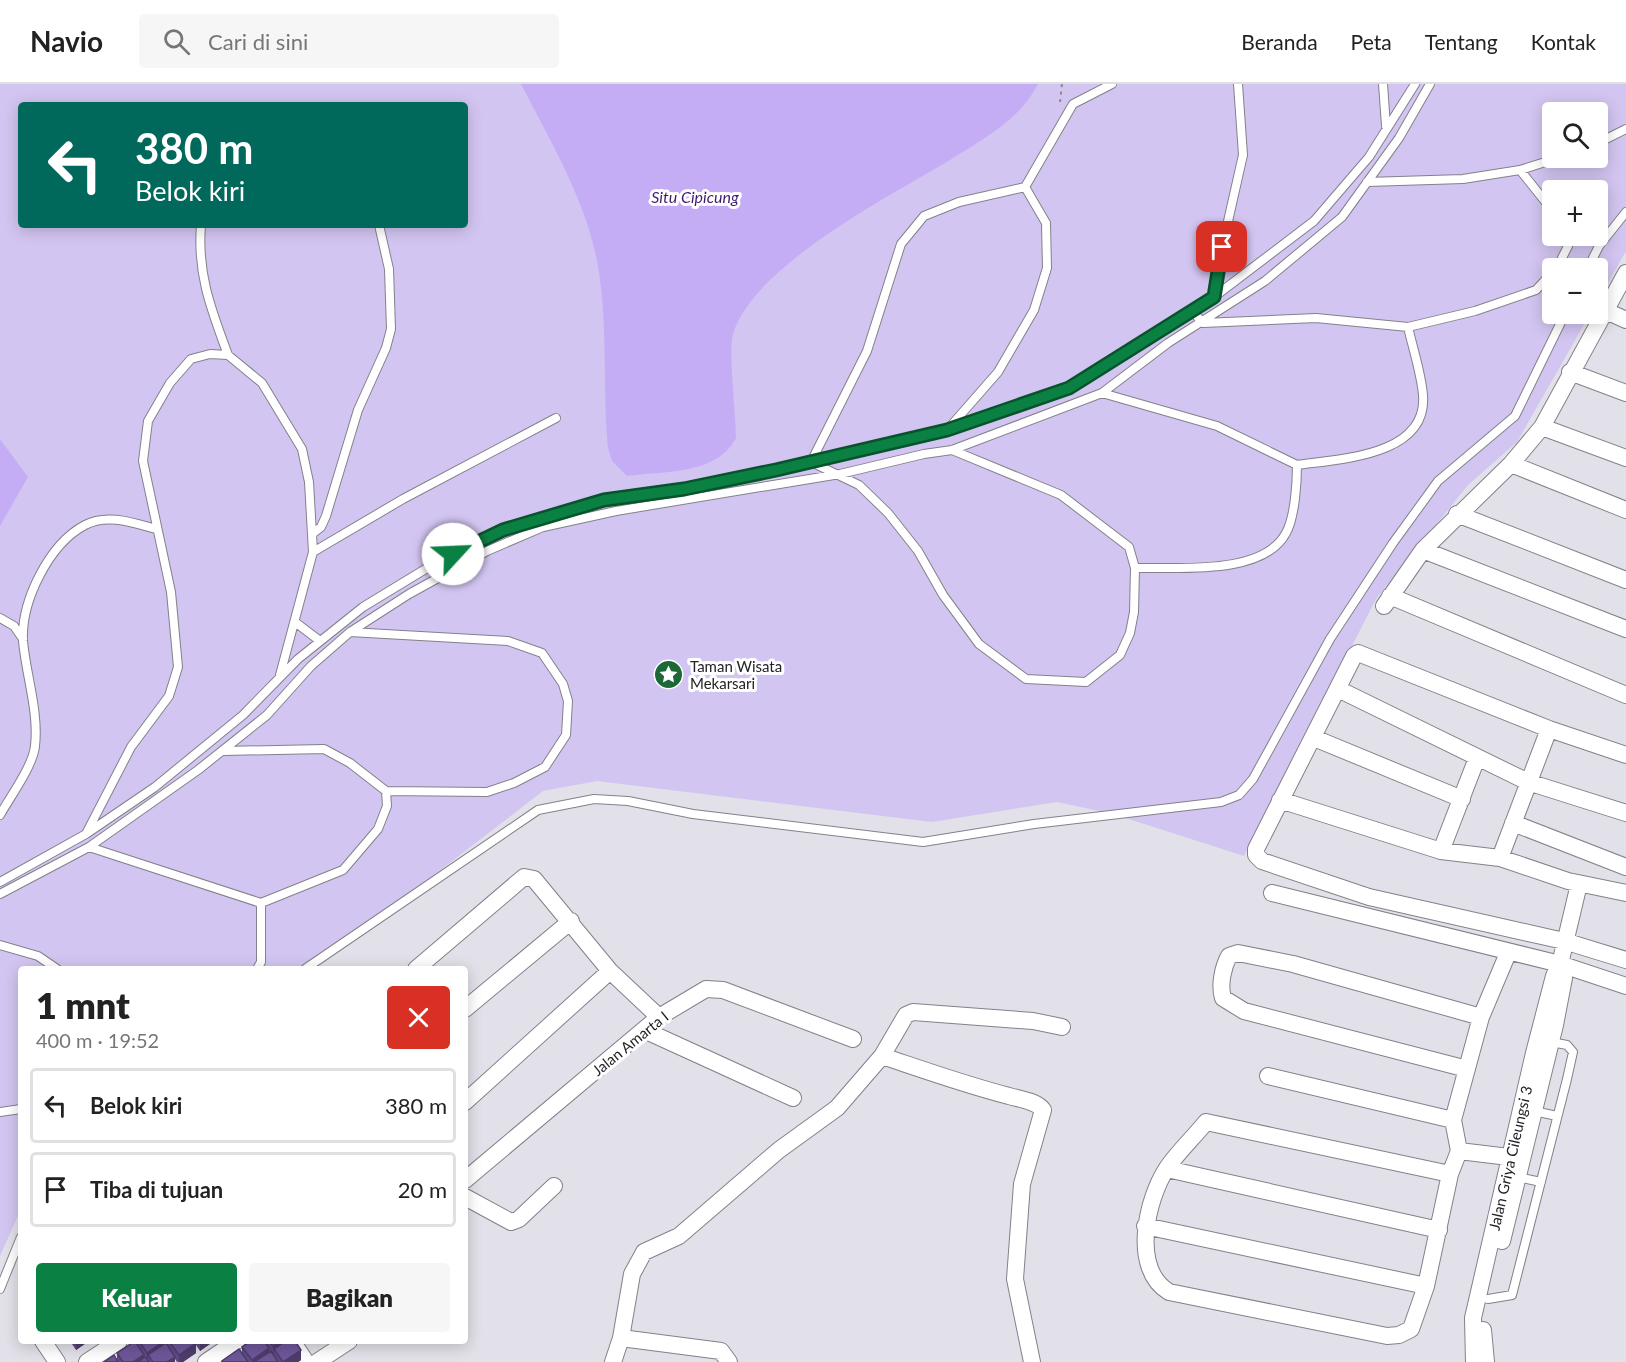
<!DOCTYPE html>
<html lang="id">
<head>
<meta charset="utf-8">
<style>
	body { margin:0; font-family:Lato,sans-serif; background:#f6f6f6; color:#222; height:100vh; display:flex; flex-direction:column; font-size:22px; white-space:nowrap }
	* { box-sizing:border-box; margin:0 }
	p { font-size:20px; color:#767676 }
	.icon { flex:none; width:33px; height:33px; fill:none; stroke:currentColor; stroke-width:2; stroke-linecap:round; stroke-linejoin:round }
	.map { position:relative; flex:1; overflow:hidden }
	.side { position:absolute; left:18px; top:882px; width:450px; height:378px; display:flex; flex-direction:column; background:#fff; border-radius:6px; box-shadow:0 3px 15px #0003 }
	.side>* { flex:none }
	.guide { position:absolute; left:18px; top:18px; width:450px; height:126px; border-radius:6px; box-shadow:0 3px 15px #0003; background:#00695c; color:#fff; overflow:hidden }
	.controls { position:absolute; left:1542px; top:18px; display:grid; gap:12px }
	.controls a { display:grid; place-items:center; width:66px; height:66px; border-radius:6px; background:#fff; box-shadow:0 3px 15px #0003; font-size:30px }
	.pin { position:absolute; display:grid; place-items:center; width:51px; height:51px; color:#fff; margin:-26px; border-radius:12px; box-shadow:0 3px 9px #0006 }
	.me { position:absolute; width:66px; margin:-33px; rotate:65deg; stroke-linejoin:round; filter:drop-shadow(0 0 4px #0008) }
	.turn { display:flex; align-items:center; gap:21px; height:126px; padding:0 18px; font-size:27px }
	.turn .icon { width:78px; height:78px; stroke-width:2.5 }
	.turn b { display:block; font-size:42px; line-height:51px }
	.round { display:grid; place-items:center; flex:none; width:63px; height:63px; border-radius:6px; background:#f6f6f6 }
	.summary { display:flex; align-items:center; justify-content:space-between; height:102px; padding:0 18px }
	h1 { font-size:36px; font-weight:800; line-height:45px }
	.cta { display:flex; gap:12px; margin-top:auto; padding:12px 18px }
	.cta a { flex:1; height:69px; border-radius:6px; background:#0b8043; color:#fff; font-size:24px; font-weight:800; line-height:69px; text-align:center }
	.cta a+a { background:#f6f6f6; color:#222 }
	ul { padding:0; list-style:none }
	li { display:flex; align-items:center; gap:18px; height:75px; margin:0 12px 9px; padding:0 6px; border:3px solid #e0e0e0; border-radius:6px }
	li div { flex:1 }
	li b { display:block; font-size:22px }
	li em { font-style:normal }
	header { display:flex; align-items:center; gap:36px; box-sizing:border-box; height:84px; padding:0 30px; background:#fff; border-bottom:2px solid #e0e0e0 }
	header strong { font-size:28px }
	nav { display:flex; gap:33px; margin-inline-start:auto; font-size:21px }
	.search { width:420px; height:54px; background:#f6f6f6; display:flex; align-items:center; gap:15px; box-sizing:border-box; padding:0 21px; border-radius:6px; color:#767676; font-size:22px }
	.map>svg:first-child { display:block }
	.green { fill:#d3c5f1; fill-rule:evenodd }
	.water { fill:#c5adf6 }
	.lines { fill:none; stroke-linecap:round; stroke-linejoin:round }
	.service-casing { stroke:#838189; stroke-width:10 }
	.minor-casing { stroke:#838189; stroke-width:18 }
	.path { stroke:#8b8a90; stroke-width:2; stroke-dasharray:3 4.5; stroke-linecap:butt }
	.service { stroke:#fff; stroke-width:8 }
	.minor { stroke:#fff; stroke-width:16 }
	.wall { fill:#5f4b84 }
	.shaded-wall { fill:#4d3d6b }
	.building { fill:#6e5799; stroke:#4d3d6b; stroke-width:1.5 }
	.route-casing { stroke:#07532c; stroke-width:15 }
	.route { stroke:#0b8043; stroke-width:10 }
	.labels { text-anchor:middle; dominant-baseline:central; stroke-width:6; stroke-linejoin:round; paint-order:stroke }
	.poi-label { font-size:15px; fill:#232326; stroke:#fff; text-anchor:start }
	.street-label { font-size:15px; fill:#232326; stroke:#fff }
	.water-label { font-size:16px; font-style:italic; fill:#401b6d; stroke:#fff }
</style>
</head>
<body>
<header>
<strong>Navio</strong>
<div class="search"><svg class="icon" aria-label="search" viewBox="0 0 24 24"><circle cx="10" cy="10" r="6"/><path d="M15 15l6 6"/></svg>Cari di sini</div>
<nav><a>Beranda</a><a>Peta</a><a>Tentang</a><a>Kontak</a></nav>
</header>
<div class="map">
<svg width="1626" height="1278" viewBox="0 0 1626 1278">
	<rect width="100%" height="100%" fill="#e2e0e8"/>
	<path class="green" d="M0 0H1626V167L1598 217V184H1552V230H1590L1517 358 1468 401 1376 515 1244 772 1113 730 1057 718 932 738 597 697 543 707 312 885H21V1125L0 1172ZM21 21H465V141H21ZM1552 28H1598V74H1552ZM1552 106H1598V152H1552Z"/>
	<path class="water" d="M521 0H1038C1020 36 982 56 950 76 890 112 754 181 733 250 728 267 736 331 736 354 717 391 664 387 627 392L612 377 608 364C602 301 609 235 596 172 583 111 549 55 521 0Z
		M0 355 28 393 0 442Z"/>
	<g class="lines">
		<defs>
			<path id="service" d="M1383 0 1386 42
				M1598 59 1626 45
				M1367 98 1463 95 1520 86
				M1552 126 1520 86 1558 74
				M201 141C197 190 211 225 228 271
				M1557 184 1568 162 1567 152
				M1588 184 1599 162 1626 128
				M1214 213 1217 186 1243 71 1238 0
				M1191 226 1203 239 1316 234 1408 243
				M1102 309 1217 342 1297 381C1297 398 1295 433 1286 449 1263 492 1178 483 1135 484
				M949 344 998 288 1034 226 1047 184 1046 139 1025 103 1073 20 1112 0
				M952 366 1061 411 1129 463 1135 484 1134 528 1130 549 1120 571 1086 598 1026 595 979 560 943 511 918 467 888 429 859 401 811 378 867 267 901 160 924 132 959 118 1025 103
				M1297 381C1339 375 1428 372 1423 311 1421 288 1413 265 1408 243L1475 227 1536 206 1552 189
				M312 450 321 443 326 432 358 326 386 264 391 245 389 185 379 141
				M0 534 14 542 23 555
				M295 538 320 557
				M350 548 508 557 542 569 563 600 568 617 566 651 545 683 514 699 487 708 386 707
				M280 591 313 468 403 415 556 334
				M224 667 324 665 350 679 386 707 387 722 378 745 343 786 261 819
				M0 731C10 713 33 682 35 662 39 628 26 591 23 557 21 517 49 460 85 441 107 429 134 439 156 445
				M87 748 131 663 169 612 178 583 171 508 143 377 148 337 170 299 191 275 210 270 228 271 262 299 302 365 309 398 313 468
				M89 763 261 819V878L257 885
				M0 798 86 750 155 703 243 631 298 575 363 523 437 478 503 446 605 416 684 405 776 386 947 346 1069 304 1214 213 1314 137 1369 73 1415 0
				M0 810 89 763 198 686 267 631 311 582 350 548 409 510 487 467 543 443 616 427 840 390 924 370 952 366 1102 309 1168 259 1265 197 1342 133 1399 54 1430 0
				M0 861 38 872 57 885
				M305 885 538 726 594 715 628 717 693 730 923 758 1034 740 1221 718 1239 711 1253 695 1330 555 1393 459 1438 397 1515 332 1565 230
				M1534 1027 1557 1032
				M0 1028 21 1025
				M1518 1093 1541 1098
				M0 1205 21 1153
				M1488 1215 1512 1211 1567 995 1573 968 1567 961 1551 958"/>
			<path id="minor" d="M1604 226 1626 236
				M1570 288 1626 309
				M1542 343 1626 374
				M1511 380 1626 426
				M1457 430 1626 496
				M1423 466 1626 545
				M1390 512 1626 611
				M1384 522 1423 466 1511 380 1542 343 1626 189
				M1338 605 1528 698 1626 729
				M1314 654 1462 715
				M1626 671 1549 645 1358 569 1354 572 1256 765V771L1262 777 1369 813 1564 857 1626 876
				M1280 716 1441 767 1500 774 1568 797 1626 809
				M1513 739 1626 783
				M1441 767 1477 674
				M1500 774 1549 645
				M1272 809 1560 880 1626 902
				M416 885 524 793 534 795 610 887 659 933
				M465 925 571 837
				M644 946 793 1014
				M882 972C924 986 966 1001 1009 1012 1019 1015 1037 1017 1043 1026L1022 1100 1015 1195 1032 1278
				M1467 985 1244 927 1223 914C1219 901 1223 883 1229 872L1238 869 1293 880 1481 933
				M1268 992 1453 1036
				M465 1018 610 887
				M1459 1067 1509 1073
				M1167 1085 1439 1146
				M1450 1090 1206 1038C1194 1053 1178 1068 1167 1084 1146 1116 1131 1185 1169 1208L1387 1252 1399 1251 1411 1245 1426 1202 1450 1090 1459 1067 1453 1036 1481 933 1508 869
				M465 1096 659 933 706 905 723 906 853 955
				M465 1113 511 1138 519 1135 554 1102
				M1145 1142 1426 1202
				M1502 1157 1555 941 1564 894 1561 884
				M1483 1246 1486 1278
				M621 1254 721 1267 729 1278
				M43 1257 57 1278
				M292 1257 306 1278
				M87 1278 119 1257
				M206 1278 237 1257
				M317 1278 349 1257
				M613 1278 621 1254 632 1190 644 1168 679 1152 779 1066 837 1024 882 972 906 931 913 928 1033 937 1062 943
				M1474 1278 1473 1234 1534 969 1554 892 1560 880 1579 800"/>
		</defs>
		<use href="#service" class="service-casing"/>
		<use href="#minor" class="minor-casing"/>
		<path class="path" d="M1060 18 1062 0"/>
		<use href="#service" class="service"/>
		<use href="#minor" class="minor"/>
	</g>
	<path class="wall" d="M70 1257H89L76 1266Z
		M138 1257H214L200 1267 196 1261V1269L183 1278H177L175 1275V1278H104L117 1276V1269L138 1262Z
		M251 1257H295L301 1276 298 1278H222V1277L242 1269V1263Z"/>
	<path class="shaded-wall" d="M76 1257H89L76 1266Z
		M164 1257V1267L148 1271V1278H147V1269Z
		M200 1257H214L200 1267Z
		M280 1257H290L274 1265V1271L273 1273V1262Z
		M196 1259V1269L183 1278H179V1271Z
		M269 1264V1275L264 1278H252V1276Z
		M301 1266V1276L298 1278H283Z
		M144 1271V1278H133Z
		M175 1273V1278H167Z"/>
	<path class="building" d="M135 1257 144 1271 133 1278H123L117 1269Z
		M139 1257H164L147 1269Z
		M169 1257H195L196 1259 179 1271Z
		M251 1257H264L269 1264 252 1276 242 1263Z
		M269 1257H280L273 1262Z
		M286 1257H295L301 1266 283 1278 274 1265Z
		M166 1259 175 1273 167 1278H153L148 1271Z
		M239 1265 248 1278H222V1277Z
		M271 1267 278 1278H254Z
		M114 1271 118 1278H104Z
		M145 1273 149 1278H138Z"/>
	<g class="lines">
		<defs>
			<path id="route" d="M453 470 503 446 604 416 684 405 776 386 947 346 1069 304 1214 213 1222 163"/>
		</defs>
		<use href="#route" class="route-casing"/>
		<use href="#route" class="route"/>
	</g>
	<defs>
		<symbol id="sight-disc" viewBox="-11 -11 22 22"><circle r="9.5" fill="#1c6837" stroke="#fff"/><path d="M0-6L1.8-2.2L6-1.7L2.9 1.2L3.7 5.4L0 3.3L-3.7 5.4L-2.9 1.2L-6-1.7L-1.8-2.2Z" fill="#fff"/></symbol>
	</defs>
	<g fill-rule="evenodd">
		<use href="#sight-disc" x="652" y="574" width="33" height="33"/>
	</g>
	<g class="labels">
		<g class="poi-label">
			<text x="690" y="582">Taman Wisata<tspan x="690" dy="17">Mekarsari</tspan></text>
		</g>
		<g class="street-label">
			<text transform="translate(630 959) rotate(-39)">Jalan Amarta I</text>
			<text transform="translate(1510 1074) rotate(-77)">Jalan Griya Cileungsi 3</text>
		</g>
		<g class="water-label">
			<text x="695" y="112">Situ Cipicung</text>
		</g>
	</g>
</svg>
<div class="controls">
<a><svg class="icon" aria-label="search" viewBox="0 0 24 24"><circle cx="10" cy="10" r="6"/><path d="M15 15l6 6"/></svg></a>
<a>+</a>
<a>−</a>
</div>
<div class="pin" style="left:1222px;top:163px;background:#d93025"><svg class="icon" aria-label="arrive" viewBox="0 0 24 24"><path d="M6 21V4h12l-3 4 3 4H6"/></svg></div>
<svg class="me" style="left:453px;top:470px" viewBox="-20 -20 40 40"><circle r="19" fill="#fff"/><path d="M0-13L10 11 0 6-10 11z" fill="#0b8043"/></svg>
<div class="guide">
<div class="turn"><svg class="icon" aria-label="left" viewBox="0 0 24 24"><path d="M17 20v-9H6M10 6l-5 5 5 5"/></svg><div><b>380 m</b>Belok kiri</div></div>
</div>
<section class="side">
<div class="summary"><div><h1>1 mnt</h1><p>400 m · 19:52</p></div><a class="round" style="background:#d93025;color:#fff"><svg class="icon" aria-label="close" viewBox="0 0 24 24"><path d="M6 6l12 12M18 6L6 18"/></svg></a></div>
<ul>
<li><svg class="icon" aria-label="left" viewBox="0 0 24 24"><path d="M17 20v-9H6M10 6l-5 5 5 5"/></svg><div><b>Belok kiri</b></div><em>380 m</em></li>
<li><svg class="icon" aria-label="arrive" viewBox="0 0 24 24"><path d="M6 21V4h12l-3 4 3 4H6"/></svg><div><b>Tiba di tujuan</b></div><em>20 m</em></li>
</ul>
<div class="cta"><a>Keluar</a><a>Bagikan</a></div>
</section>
</div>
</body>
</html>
